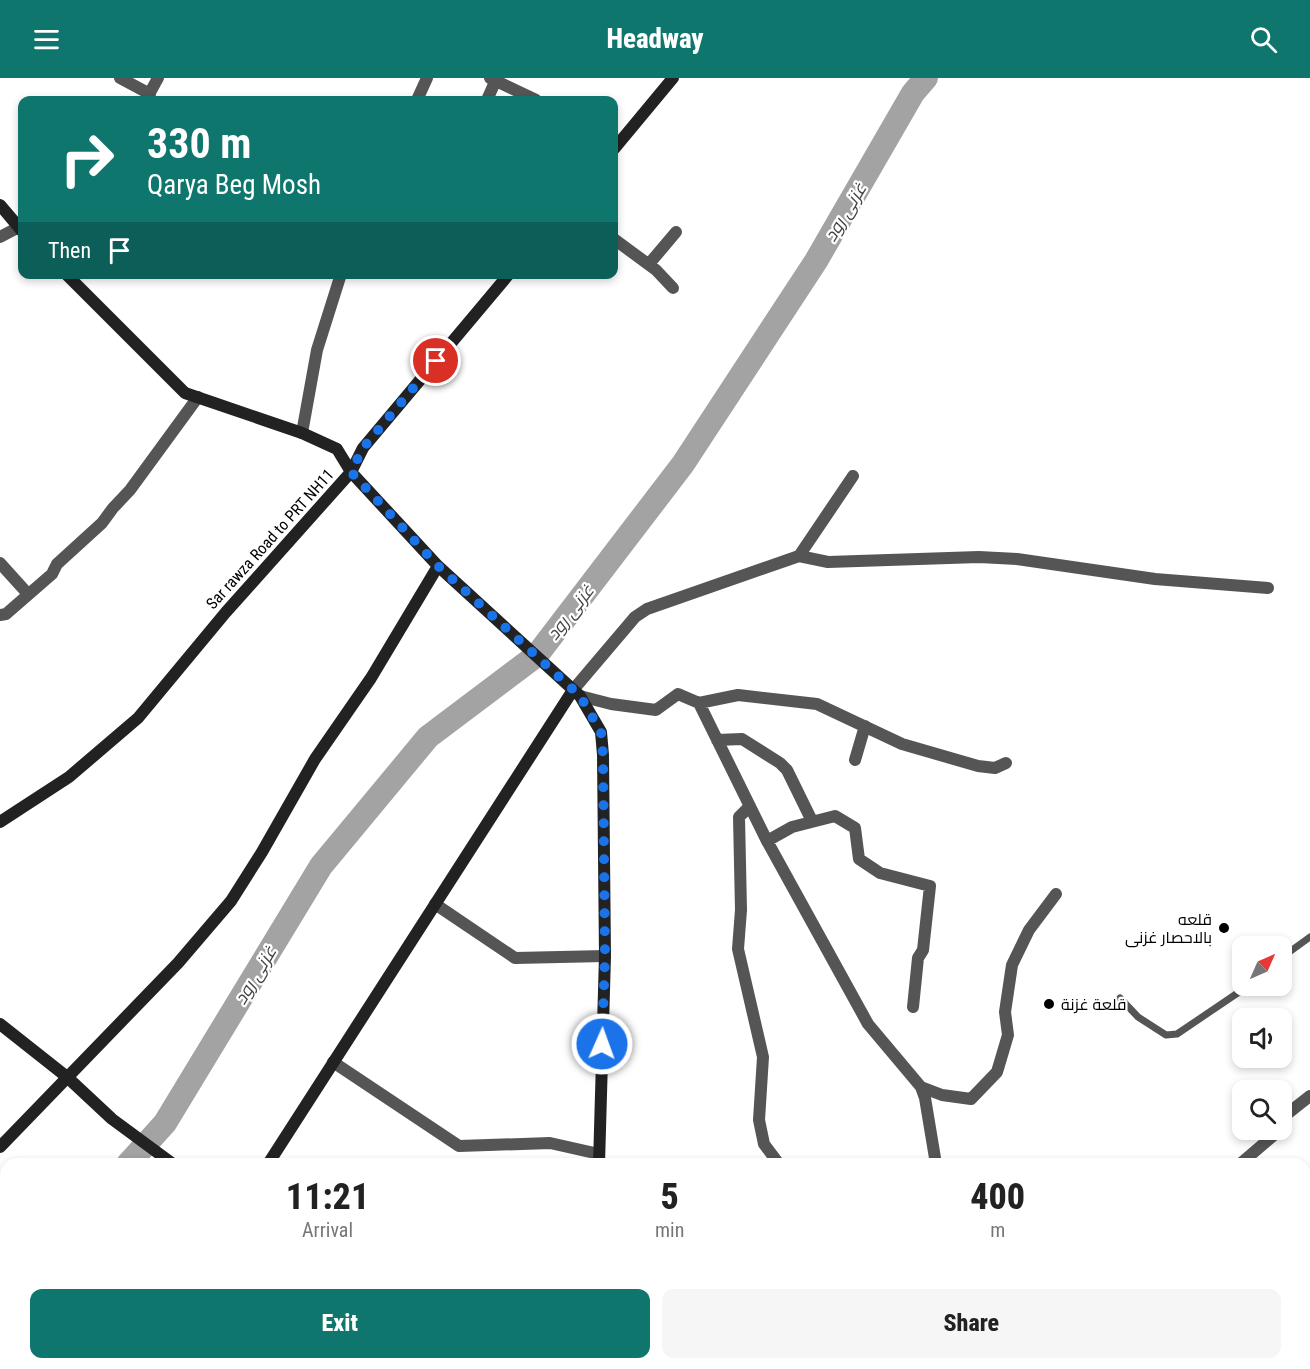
<!DOCTYPE html>
<html lang="en">
<head>
<meta charset="utf-8">
<style>
	body { margin:0; font-family:"Roboto Condensed",Cairo,sans-serif; background:#f6f6f6; color:#222; height:100vh; display:flex; flex-direction:column; font-size:22px; white-space:nowrap }
	* { box-sizing:border-box; margin:0 }
	p { font-size:20px; color:#767676 }
	.icon { flex:none; width:33px; height:33px; fill:none; stroke:currentColor; stroke-width:2; stroke-linecap:round; stroke-linejoin:round }
	.map { position:relative; flex:1; overflow:hidden }
	.sheet { position:absolute; left:0px; top:1080px; width:1311px; height:212px; display:flex; flex-direction:column; background:#fff; border-radius:18px 18px 0 0; box-shadow:0 3px 9px #0003 }
	.sheet>* { flex:none }
	.hud { position:absolute; left:18px; top:18px; width:600px; height:183px; border-radius:12px; box-shadow:0 3px 9px #0003; background:#0f766e; color:#fff; overflow:hidden }
	.needle { width:39px; rotate:45deg }
	.controls { position:absolute; left:1232px; top:858px; display:grid; gap:12px }
	.controls a { display:grid; place-items:center; width:60px; height:60px; border-radius:12px; background:#fff; box-shadow:0 3px 9px #0003; font-size:30px }
	.pin { position:absolute; display:grid; place-items:center; width:51px; height:51px; color:#fff; margin:-26px; border:3px solid #fff; border-radius:50%; box-shadow:0 2px 6px #0007 }
	.me { position:absolute; width:66px; margin:-33px; rotate:2deg; stroke-linejoin:round; filter:drop-shadow(0 0 4px #0008) }
	.turn { display:flex; align-items:center; gap:21px; height:126px; padding:0 30px; font-size:27px }
	.turn .icon { width:78px; height:78px; stroke-width:2.5 }
	.turn b { display:block; font-size:42px; line-height:51px }
	.then { display:flex; align-items:center; height:57px; padding:0 30px; background:#0003; gap:12px; font-size:22px }
	.eta { display:flex; justify-content:space-evenly; align-items:center; height:102px; text-align:center }
	.eta b { font-size:36px; font-weight:800; line-height:42px }
	.primary-button { display:flex; gap:12px; margin-top:auto; padding:12px 30px }
	.primary-button a { flex:1; height:69px; border-radius:12px; background:#0f766e; color:#fff; font-size:24px; font-weight:800; line-height:69px; text-align:center }
	.primary-button a+a { background:#f6f6f6; color:#222 }
	header { display:flex; justify-content:space-between; align-items:center; height:78px; padding:0 30px; background:#0f766e; color:#fff; font-size:27px; font-weight:800 }
	.map>svg:first-child { display:block }
	.lines { fill:none; stroke-linecap:round; stroke-linejoin:round }
	.river { stroke:#a3a3a3; stroke-width:24 }
	.lane { stroke:#555; stroke-width:7 }
	.street { stroke:#555; stroke-width:12 }
	.secondary { stroke:#222; stroke-width:12 }
	.route { stroke:#1a73e8; stroke-width:10; stroke-dasharray:0 18 }
	.poi-dot { fill:#000; stroke:#fff; stroke-width:2 }
	.labels { text-anchor:middle; dominant-baseline:central; stroke-width:4.5; stroke-linejoin:round; paint-order:stroke }
	.street-label { font-size:16px; fill:#000; stroke:#fff }
	.poi-label { font-size:16px; fill:#000; stroke:#fff; text-anchor:end }
	.water-label { font-size:18px; font-style:italic; fill:#444; stroke:#fff }
</style>
</head>
<body>
<header><svg class="icon" aria-label="menu" viewBox="0 0 24 24"><path d="M4 6h16M4 12h16M4 18h16"/></svg>Headway<svg class="icon" aria-label="search" viewBox="0 0 24 24"><circle cx="10" cy="10" r="6"/><path d="M15 15l6 6"/></svg></header>
<div class="map">
<svg width="1310" height="1291" viewBox="0 0 1310 1291">
	<rect width="100%" height="100%" fill="#fff"/>
	<g class="lines">
		<path class="river" d="M128 1086 165 1045 321 788 428 659 537 577 683 386 816 183 913 15 926 0
			M0 1229 6 1223"/>
		<path class="lane" d="M1281 880 1310 859
			M1120 920 1138 939 1166 957 1177 956 1248 908"/>
		<path class="street" d="M120 0 150 16
			M490 0 536 22
			M146 22 158 0
			M417 22 427 0
			M487 22 495 4
			M0 159 19 149
			M614 161 656 192 673 210
			M649 186 676 154
			M302 355 317 272 341 196
			M799 478 853 398
			M0 485 28 516
			M0 537 6 536 52 496 57 486 102 445 113 430 130 412 198 319
			M573 612 635 539 647 531 799 478 828 484 979 479 1017 481 1155 501 1268 510
			M580 618 611 626 656 632 678 616 699 625 738 617 817 626 902 666 978 688 995 690 1006 685
			M699 625 767 763 868 946 921 1009 925 1020 936 1086
			M717 662 742 661 780 685 787 692 812 743
			M855 682 865 648
			M750 728 739 739 741 832 738 871 763 979 759 1042 764 1066 779 1086
			M767 763 792 749 835 738 855 750 859 781 880 795 930 808 923 872 918 880 913 929
			M435 826 515 880 605 878
			M333 984 459 1068 550 1065 599 1076
			M921 1009 942 1017 971 1021 997 994 1008 957 1005 934 1012 887 1029 852 1056 816
			M1281 1045 1287 1036 1310 1018
			M1240 1086 1274 1057 1278 1052
			M125 1286 133 1291
			M909 1291 911 1286
			M1060 1291 1063 1286"/>
		<path class="secondary" d="M614 71 673 0
			M0 127 22 153
			M66 196 185 315 302 355 337 371 351 394 438 488 580 618 601 654 603 677 605 878 599 1086
			M0 744 69 699 138 640 226 534 351 394 363 370 509 196
			M0 946 67 999 112 1041 173 1086
			M0 1069 178 885 231 823 262 774 315 681 371 600 438 488
			M268 1086 573 612
			M397 1286 402 1291
			M601 1286V1291
			M116 1291 120 1286"/>
	</g>
	<g class="lines">
		<path class="route" d="M436 283 363 370 351 394 438 488 580 618 601 654 603 677 605 878 602 966"/>
	</g>
	<g class="poi-dot">
		<circle cx="1224" cy="850" r="6"/>
		<circle cx="1049" cy="926" r="6"/>
	</g>
	<g class="labels">
		<g class="street-label">
			<text transform="translate(270 461) rotate(-48)">Sar rawza Road to PRT NH11</text>
		</g>
		<g class="poi-label">
			<text x="1212" y="841">قلعه<tspan x="1212" dy="18">بالاحصار غزنی</tspan></text>
			<text x="1061" y="926" text-anchor="start">قلعة غزنة</text>
		</g>
		<g class="water-label">
			<text transform="translate(845 134) rotate(-59)">غزنی رود</text>
			<text transform="translate(570 534) rotate(-52)">غزنی رود</text>
			<text transform="translate(255 897) rotate(-59)">غزنی رود</text>
		</g>
	</g>
</svg>
<div class="controls">
<a><svg class="needle" viewBox="-14 -14 28 28"><path d="M0-13l5 13h-10z" fill="#e53935"/><path d="M0 13l5-13h-10z" fill="#767676"/></svg></a>
<a><svg class="icon" aria-label="sound" viewBox="0 0 24 24"><path d="M4 9h4l5-4v14l-5-4H4zM17 9q2 3 0 6"/></svg></a>
<a><svg class="icon" aria-label="search" viewBox="0 0 24 24"><circle cx="10" cy="10" r="6"/><path d="M15 15l6 6"/></svg></a>
</div>
<div class="pin" style="left:436px;top:283px;background:#d93025"><svg class="icon" aria-label="arrive" viewBox="0 0 24 24"><path d="M6 21V4h12l-3 4 3 4H6"/></svg></div>
<svg class="me" style="left:602px;top:966px" viewBox="-20 -20 40 40"><circle r="17" fill="#1a73e8" stroke="#fff" stroke-width="3"/><path d="M0-11L8 9 0 5-8 9z" fill="#fff"/></svg>
<div class="hud">
<div class="turn"><svg class="icon" aria-label="right" viewBox="0 0 24 24"><path d="M7 20v-9h11M14 6l5 5-5 5"/></svg><div><b>330 m</b>Qarya Beg Mosh</div></div>
<div class="then">Then<svg class="icon" aria-label="arrive" viewBox="0 0 24 24"><path d="M6 21V4h12l-3 4 3 4H6"/></svg></div>
</div>
<section class="sheet">
<div class="eta">
<div><b>11:21</b><p>Arrival</p></div>
<div><b>5</b><p>min</p></div>
<div><b>400</b><p>m</p></div>
</div>
<div class="primary-button"><a>Exit</a><a>Share</a></div>
</section>
</div>
</body>
</html>
